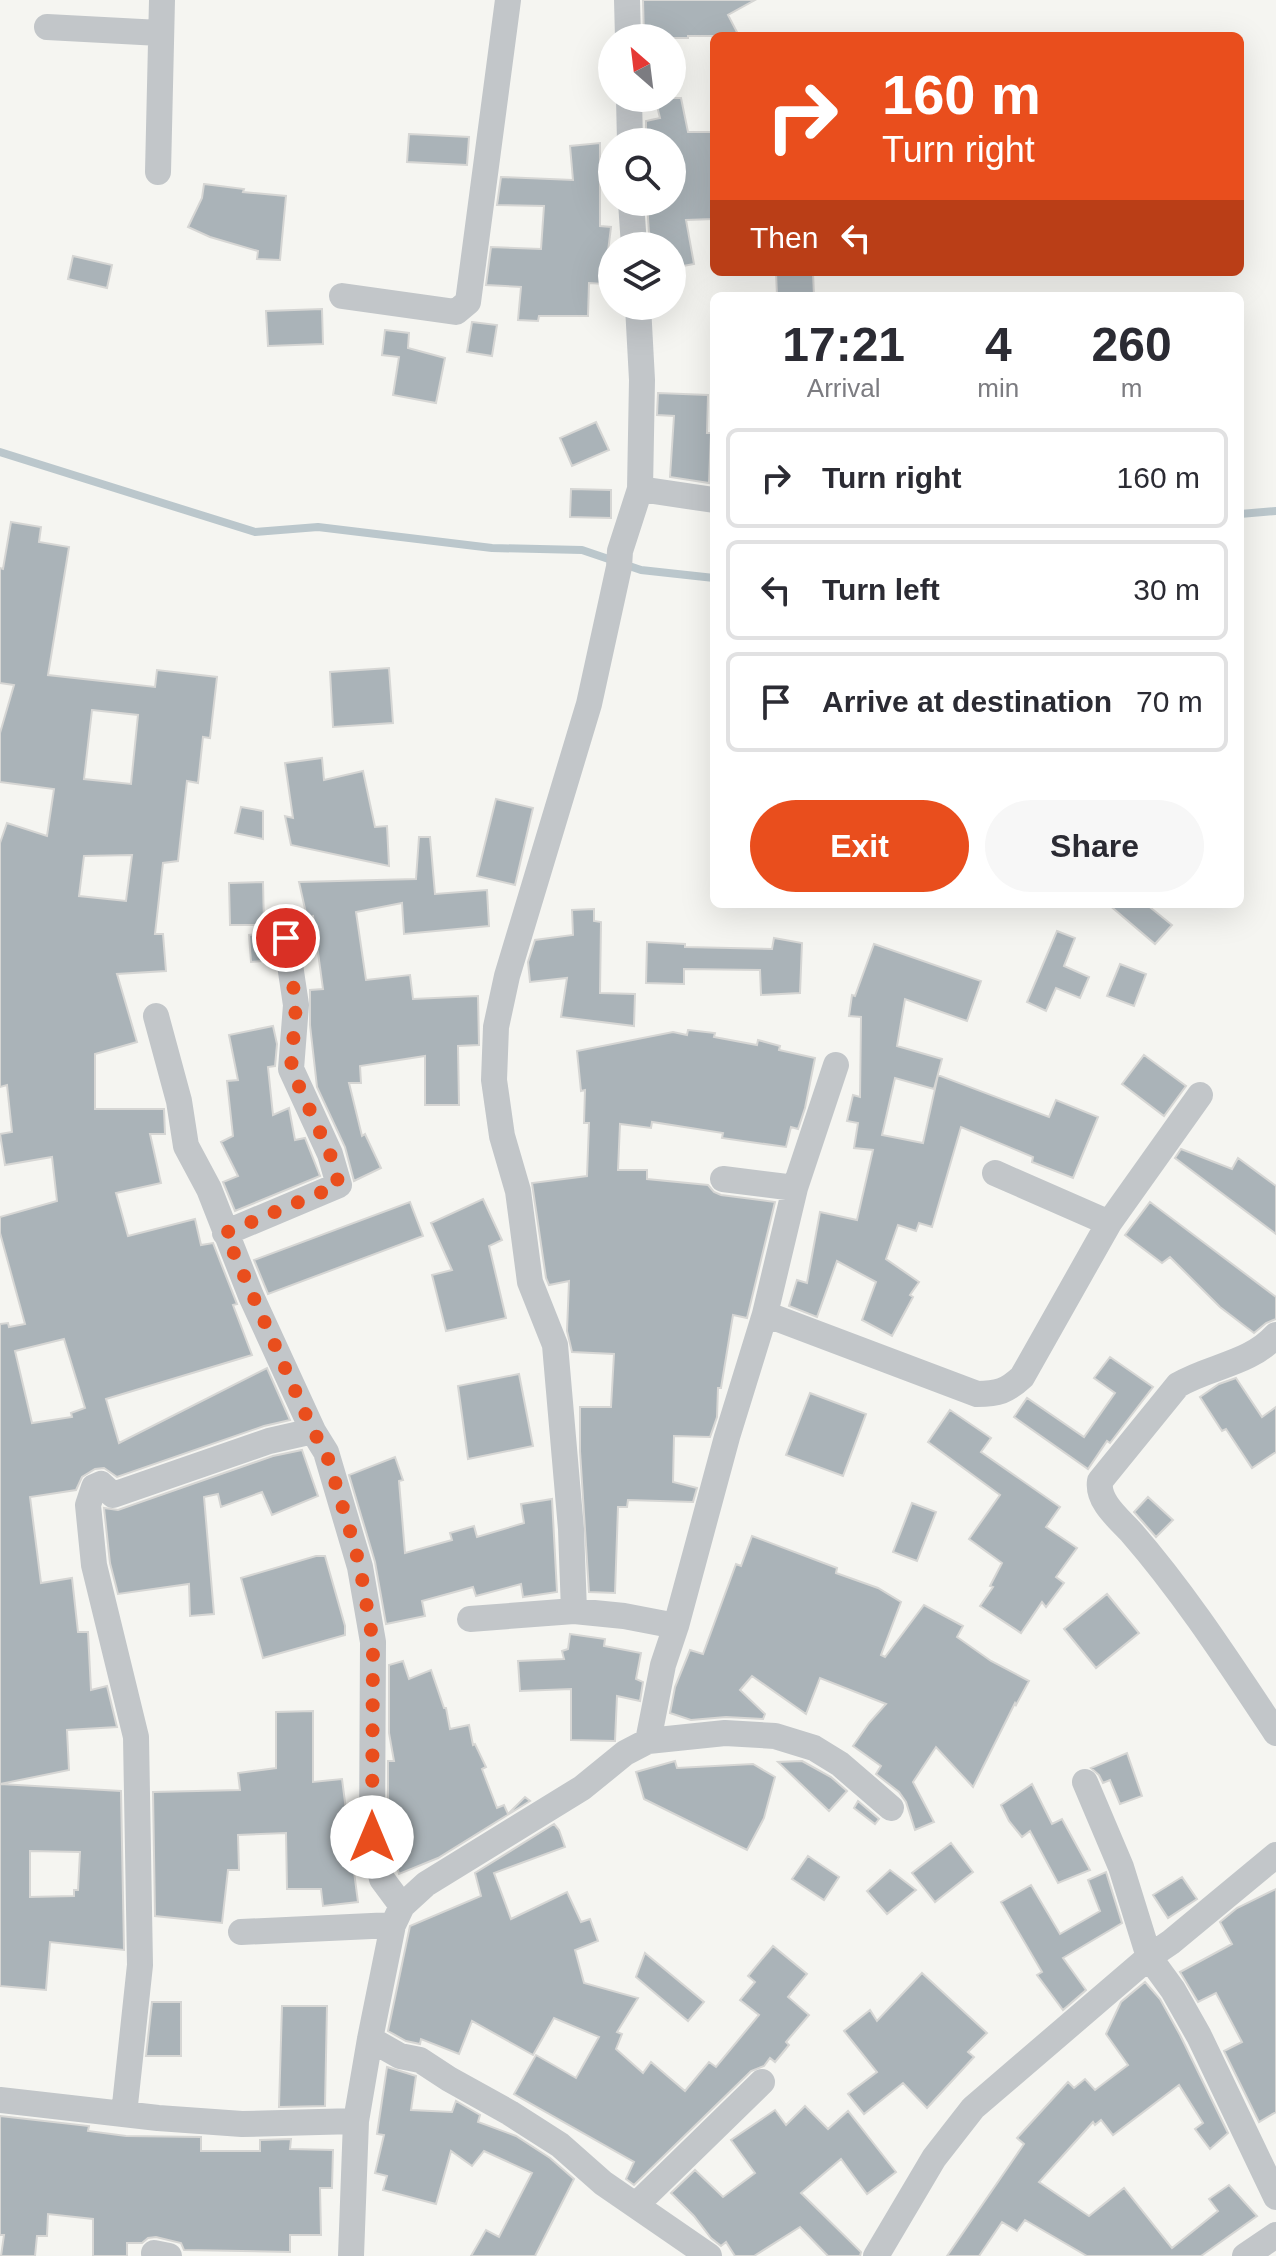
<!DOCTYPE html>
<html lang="en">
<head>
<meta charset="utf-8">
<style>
	body { margin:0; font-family:Helvetica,sans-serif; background:#f7f7f7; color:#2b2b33; height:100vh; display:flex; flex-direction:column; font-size:30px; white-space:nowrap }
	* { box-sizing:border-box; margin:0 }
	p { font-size:26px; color:#7c7c81 }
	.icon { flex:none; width:44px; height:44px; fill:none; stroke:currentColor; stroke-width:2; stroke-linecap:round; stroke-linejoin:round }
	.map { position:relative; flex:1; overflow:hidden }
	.sheet { position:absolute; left:710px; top:292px; width:534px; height:616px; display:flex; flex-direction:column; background:#fff; border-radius:12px; box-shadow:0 8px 32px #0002 }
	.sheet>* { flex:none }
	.guide { position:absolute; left:710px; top:32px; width:534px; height:244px; border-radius:12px; box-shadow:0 8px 32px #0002; background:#e94e1d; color:#fff; overflow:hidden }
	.needle { width:52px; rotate:332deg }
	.tools { position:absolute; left:598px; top:24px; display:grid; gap:16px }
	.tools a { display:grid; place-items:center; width:88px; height:88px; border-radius:50%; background:#fff; box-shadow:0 8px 32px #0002; font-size:40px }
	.pin { position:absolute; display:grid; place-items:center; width:68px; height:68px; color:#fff; margin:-34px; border:4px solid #fff; border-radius:50%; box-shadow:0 2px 8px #0007 }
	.me { position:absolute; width:88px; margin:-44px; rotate:0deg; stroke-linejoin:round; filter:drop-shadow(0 0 6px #0008) }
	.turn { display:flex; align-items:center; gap:28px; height:168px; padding:0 40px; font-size:36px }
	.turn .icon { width:104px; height:104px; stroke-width:2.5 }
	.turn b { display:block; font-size:56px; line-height:68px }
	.then { display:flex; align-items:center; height:76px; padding:0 40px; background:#0003; gap:16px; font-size:30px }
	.eta { display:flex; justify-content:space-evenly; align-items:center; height:136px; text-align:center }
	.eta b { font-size:48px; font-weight:700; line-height:56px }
	.primary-button { display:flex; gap:16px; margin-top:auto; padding:16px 40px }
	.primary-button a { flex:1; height:92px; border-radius:48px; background:#e94e1d; color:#fff; font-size:32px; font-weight:700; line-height:92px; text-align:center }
	.primary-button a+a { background:#f7f7f7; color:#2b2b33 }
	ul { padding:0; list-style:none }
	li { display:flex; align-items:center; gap:24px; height:100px; margin:0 16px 12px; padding:0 24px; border:4px solid #e1e1e2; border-radius:12px }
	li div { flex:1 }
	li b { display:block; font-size:30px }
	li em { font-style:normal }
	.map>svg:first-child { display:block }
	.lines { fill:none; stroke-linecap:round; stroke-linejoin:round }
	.stream { stroke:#bbc7cc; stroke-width:8 }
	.building { fill:#aab3b8; stroke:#d6d6d4; stroke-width:2; fill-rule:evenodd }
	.street { stroke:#c2c6c9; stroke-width:26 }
	.route { stroke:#e94e1d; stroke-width:14; stroke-dasharray:0 25.2 }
</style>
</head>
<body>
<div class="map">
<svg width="1276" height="2256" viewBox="0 0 1276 2256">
	<rect width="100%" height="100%" fill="#f5f5f1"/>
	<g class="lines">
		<path class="stream" d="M0 452 255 532 318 527 492 548 582 550 641 570 714 578
			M1240 514 1276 511"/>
	</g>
	<path class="building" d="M643 0H755L728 15 739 36H688V38H644Z
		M655 98H681L688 132H714V219L686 220 694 264 672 268V246H652L649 233 647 202H672V142H646V121L660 118Z
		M409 134 469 137 467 165 407 162Z
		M600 143V226L611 227 604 284 589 283 588 316H539L538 321 518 320 521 287 486 285 491 247 541 249 544 206 497 205 501 177 573 180 570 146Z
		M204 184 244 189 243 192 286 196 280 260 257 259 258 251 210 237 188 227 202 198Z
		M73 256 112 265 107 288 68 279Z
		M776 272H813L814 296H777Z
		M322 309 323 344 268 346 266 311Z
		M472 322 497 325 492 356 467 352Z
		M385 330 409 333 408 348 445 358 436 403 393 395 399 357 382 355Z
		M658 393 708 395 707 433H711L709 483 670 477 674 416 657 415Z
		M596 422 609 450 572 466 560 438Z
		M571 489 611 490V518L570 517Z
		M11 522 41 527 39 542 69 547 48 675 155 687 157 670 217 677 210 738 203 737 198 783 187 781 178 861 163 863 155 934H163L166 971 117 974 137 1042 95 1054V1109H164L165 1134H150L161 1183 116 1193 128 1236 195 1219 201 1245 213 1243 237 1304 233 1305 252 1355 106 1399 119 1443 267 1368 290 1420 264 1426 117 1477 104 1468 95 1469 82 1477 76 1490 30 1497 41 1583 72 1578 78 1632H88L91 1690 107 1686 117 1727 67 1730 69 1770 0 1784V1324L8 1323 9 1327 25 1324 0 1233V1217L57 1201 52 1157 5 1165 0 1134 12 1132 7 1085 0 1087V843L7 823 47 836 54 789 0 782V733L14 685 0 683V568L3 569ZM92 710 138 715 131 784 84 779ZM132 855 126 901 79 896 84 856ZM64 1339 85 1408 71 1413 72 1417 32 1423 15 1351Z
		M389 668 393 723 333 727 330 672Z
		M322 758 324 780 363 771 375 827 387 826 389 866 291 845 285 816 293 818 285 763Z
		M496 799 533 808 515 885 477 876Z
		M241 807 263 811V839L235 833Z
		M419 837H430L435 894 487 890 489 926 404 934 402 903 356 912 366 980 410 975 413 999 478 996 479 1045 458 1046 459 1105H425V1056L360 1066 361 1083H349L362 1136 365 1134 381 1168 354 1181 345 1147 317 1087 310 1025V990L323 989 313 916 307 918 299 882 416 879Z
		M263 882 264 925H230L229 883Z
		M1108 904H1146L1172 925 1155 944Z
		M594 909V921L601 922 600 993 635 994 634 1026 561 1017 567 978 530 982 528 962 535 940 573 935 572 910Z
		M1057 931 1075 938 1064 966 1089 977 1080 998 1056 988 1046 1011 1027 1002Z
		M271 933 273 960 251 962 249 935Z
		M774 938 802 943 800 993 761 995 760 970 684 969V984L646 983 647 942 685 944V947L772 949Z
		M874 944 981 981 967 1021 905 999 897 1046 942 1059 934 1089 895 1078 882 1135 923 1143 938 1075 1049 1117 1056 1100 1098 1117 1073 1178 1032 1162 1033 1157 961 1127 932 1227 919 1223 916 1231 898 1225 886 1259 919 1282 910 1295 913 1297 892 1336 862 1320 876 1282 837 1261 817 1317 789 1306 797 1280 807 1283 820 1212 857 1220 873 1150 854 1148 858 1123 847 1121 853 1095 860 1097 861 1017 849 1016 852 995 855 996Z
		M1120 964 1146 974 1134 1006 1107 996Z
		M273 1026 277 1044 275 1066 268 1067 273 1115 289 1108 295 1140 305 1138 320 1176 235 1211 223 1182 238 1176 221 1142 233 1136 227 1081 238 1080 229 1035Z
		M688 1030 715 1033 714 1037 757 1045 758 1040 780 1046 779 1050 815 1058 805 1108 798 1129 791 1127 786 1147 722 1138 723 1133 652 1122 651 1128 620 1124 618 1170H647V1179L708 1185 714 1192 721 1195 775 1202 747 1318 733 1315 721 1388H718L717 1417 710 1437 674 1436 673 1482 697 1488 693 1502 628 1500 627 1507H618L615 1593 589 1592 580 1451V1407H611L614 1354 572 1352 567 1331 569 1281 549 1285 546 1278 532 1183 587 1176 589 1123H584L585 1090 581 1091 577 1051 673 1032 687 1035Z
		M1144 1055 1186 1086 1164 1116 1122 1084Z
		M1181 1149 1232 1169 1238 1158 1276 1186V1234L1175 1158Z
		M483 1199 502 1240 489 1246 506 1318 446 1331 432 1275 452 1270 431 1223Z
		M410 1202 423 1236 268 1294 254 1260Z
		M1150 1202 1276 1297V1319L1266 1323 1254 1333 1220 1307 1170 1257 1162 1263 1125 1235Z
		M1110 1357 1153 1387 1110 1443 1107 1441 1088 1469 1014 1417 1027 1398 1084 1437 1115 1393 1094 1378Z
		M519 1374 533 1446 468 1459 458 1386Z
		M1236 1378 1262 1417 1276 1407V1452L1252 1468 1226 1429 1222 1431 1200 1397 1219 1384Z
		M810 1393 866 1414 843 1476 786 1455Z
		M950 1410 991 1438 981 1452 1060 1507 1046 1527 1077 1548 1056 1577 1064 1583 1046 1607 1042 1602 1021 1633 980 1606 993 1587 990 1586 1002 1563 969 1539 1000 1495 928 1442Z
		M302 1450 318 1496 272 1515 262 1492 221 1507 218 1494 204 1497 214 1614 190 1616 189 1584 118 1594 110 1563 104 1508 118 1510 273 1456Z
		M395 1457 403 1480 399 1481 405 1553 452 1540 450 1533 474 1526 477 1537 524 1523 521 1504 552 1499 557 1592 523 1597 521 1584 476 1596 473 1587 422 1601 425 1616 386 1624 375 1562 349 1475Z
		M1148 1497 1173 1520 1156 1537 1134 1512Z
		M912 1503 936 1512 917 1561 893 1552Z
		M752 1536 837 1568 836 1573 878 1588 901 1602 881 1655 885 1657 924 1605 963 1626 957 1637 991 1661 1029 1681 1016 1705 1015 1703 973 1787 936 1747 913 1782 934 1822 915 1830 906 1802 899 1792 876 1774 881 1766 853 1746 869 1723 886 1704 820 1678 806 1714 752 1676 740 1690 765 1714 763 1719 726 1717 691 1720 670 1713 675 1687 690 1650 703 1654 736 1564 741 1566Z
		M316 1556H325L345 1626V1635L263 1658 241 1578Z
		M1107 1594 1139 1633 1096 1668 1064 1629Z
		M570 1634 605 1639 604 1646 641 1653 636 1679 643 1682 640 1701 617 1696 615 1741 571 1740V1689L520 1691 518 1661 564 1659 562 1651 568 1649Z
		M403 1661 409 1679 431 1670 444 1708H446L450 1729 469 1725 473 1745 475 1744 486 1767 482 1769 497 1808 504 1805 508 1814 525 1797 530 1801 438 1858 399 1874 388 1835V1761H394L389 1733V1665Z
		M313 1711V1782L342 1779 358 1902 323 1906 321 1889H287L286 1833 238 1835 239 1870H228L222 1923 155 1916 153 1792 240 1790 238 1773 276 1768V1712Z
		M1127 1753 1142 1796 1120 1804 1110 1780 1103 1783 1099 1775 1091 1768Z
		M675 1761 677 1768 753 1764 775 1777 764 1818 747 1850 644 1799 636 1772Z
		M802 1761 831 1777 847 1791 829 1811 778 1762Z
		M0 1784 121 1791 124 1950 50 1942 46 1990 0 1986ZM30 1851 80 1852 78 1890H74V1896L30 1897Z
		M1032 1784 1052 1824 1062 1819 1090 1870 1058 1883 1030 1831 1022 1837 1009 1821 1001 1805Z
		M858 1801 879 1819 875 1824 854 1808Z
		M554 1824 559 1830 565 1847 494 1873 511 1919 567 1892 581 1922 590 1919 598 1941 575 1950 584 1983 638 1998 617 2032 622 2034 616 2049 643 2073 651 2062 685 2091 709 2062 716 2067 759 2015 740 2000 755 1982 748 1976 773 1946 807 1974 788 1997 809 2015 786 2042 789 2045 775 2062 770 2058 764 2066 751 2071 634 2185 626 2179 634 2162 514 2094 536 2055 576 2078 599 2037 554 2018 533 2055 472 2021 459 2054 421 2039 420 2044 406 2041 388 2031 410 1926 481 1896 475 1873Z
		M951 1843 973 1872 935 1902 912 1873Z
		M808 1856 839 1877 824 1900 792 1879Z
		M890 1870 916 1890 887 1914 867 1891Z
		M1106 1872 1122 1923 1063 1958 1086 1990 1063 2010 1037 1975 1042 1972 1001 1902 1031 1885 1060 1934 1100 1911 1088 1880Z
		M1182 1877 1197 1899 1168 1918 1153 1895Z
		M1276 1889V2112L1259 2122 1224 2051 1242 2042 1216 1993 1198 2002 1180 1972 1232 1944 1220 1922 1237 1908Z
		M645 1953 704 2002 688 2021 636 1977Z
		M922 1973 987 2033 968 2052 974 2057 927 2108 903 2083 864 2114 848 2094 877 2072 844 2031 870 2010 877 2021Z
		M1145 1982 1160 1999 1180 2035 1228 2133 1210 2149 1195 2129 1203 2123 1179 2085 1113 2135 1101 2120 1095 2125 1093 2122 1039 2182 1089 2216 1124 2188 1172 2248 1218 2211 1209 2199 1229 2185 1257 2216 1201 2256H1087L1025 2220 1017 2231 1002 2222 979 2256H947L1024 2144 1017 2138 1068 2082 1074 2088 1085 2079 1095 2090 1128 2065 1106 2034 1121 2002Z
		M152 2002H181V2056H146Z
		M282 2006H327L325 2106 279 2107Z
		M387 2067 416 2076 411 2110 452 2112 456 2101 480 2115 478 2122 516 2136 550 2158 574 2179 535 2256H471L486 2230 499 2237 532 2173 484 2151 472 2166 451 2151 436 2204 383 2190 387 2176 375 2173 384 2135 377 2134Z
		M805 2106 828 2129 848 2111 896 2172 867 2194 841 2159 801 2193 861 2252 860 2256H828L800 2227 754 2256H735L726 2242 721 2246 711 2238 694 2216 671 2193 695 2170 723 2197 755 2173 731 2140 775 2110 786 2125Z
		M0 2116 89 2126 88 2131 126 2136 201 2137V2151H260V2140L291 2139 290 2149 333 2150 332 2188H320L321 2235H290V2252L184 2250 181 2243 156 2237 148 2238 142 2243H127V2256H93V2219L48 2214 47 2236H37L35 2256H1L4 2235H0Z"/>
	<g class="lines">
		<path class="street" d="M627 0 628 38
			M47 27 160 33
			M629 98 630 142
			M158 172 162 0
			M631 202 634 246
			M342 296 456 312 468 302 508 0
			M640 489 714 500
			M156 1016 179 1101 186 1146 209 1189 251 1296 313 1431
			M995 1173 1109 1223
			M723 1179 795 1188
			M225 1233 339 1185 330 1154 291 1069 296 1005 286 938
			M765 1314 977 1394C998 1394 1007 1391 1022 1377L1109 1223 1200 1095
			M1276 1335C1250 1364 1210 1366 1178 1385L1100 1481C1097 1501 1118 1518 1131 1532 1185 1594 1230 1664 1276 1733
			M574 1611 571 1529 555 1345 530 1282 518 1191 502 1136 494 1080 496 1027 507 976 589 704 619 567 620 551 640 489 642 380 638 306
			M470 1619 574 1611 624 1616 676 1626 663 1665 648 1741
			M676 1626 727 1437 765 1314 795 1188 836 1065
			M1085 1782 1121 1867 1149 1957 1173 1990 1199 2036 1276 2197
			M241 1932 393 1925
			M370 2039 400 2056 420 2060 449 2079 510 2113 560 2145 603 2183 709 2256
			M0 2100 158 2118 242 2124 356 2121
			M124 2114 140 1965 136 1737 94 1565 88 1505 94 1487 101 1484 113 1495 269 1441 313 1431 326 1452 360 1567 373 1642 372 1837 382 1879 402 1906
			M636 2205 762 2082
			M154 2253 169 2256
			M351 2256 356 2121 370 2039 393 1925 402 1906 426 1884 582 1788 625 1753 648 1741 725 1733 775 1736 814 1748 840 1764 891 1808
			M876 2256 934 2158 973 2108 1149 1957 1171 1942 1276 1855
			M1245 2256 1276 2235"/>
	</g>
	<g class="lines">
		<path class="route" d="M286 938 296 1005 291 1069 330 1154 339 1185 225 1233 313 1431 326 1452 353 1541 360 1567 373 1642 372 1837"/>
	</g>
</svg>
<div class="tools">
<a><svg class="needle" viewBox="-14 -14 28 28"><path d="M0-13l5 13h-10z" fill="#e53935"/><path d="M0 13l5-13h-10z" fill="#7c7c81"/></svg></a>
<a><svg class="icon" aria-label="search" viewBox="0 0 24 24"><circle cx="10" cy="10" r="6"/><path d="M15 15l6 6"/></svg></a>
<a><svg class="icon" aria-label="layers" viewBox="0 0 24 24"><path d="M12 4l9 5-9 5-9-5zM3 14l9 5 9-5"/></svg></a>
</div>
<div class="pin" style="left:286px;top:938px;background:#d93025"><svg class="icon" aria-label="arrive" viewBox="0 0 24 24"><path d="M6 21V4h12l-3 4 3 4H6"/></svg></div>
<svg class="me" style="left:372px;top:1837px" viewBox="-20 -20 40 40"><circle r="19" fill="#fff"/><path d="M0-13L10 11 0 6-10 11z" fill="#e94e1d"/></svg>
<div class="guide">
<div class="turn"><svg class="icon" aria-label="right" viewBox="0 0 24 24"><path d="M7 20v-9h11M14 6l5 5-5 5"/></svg><div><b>160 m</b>Turn right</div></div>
<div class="then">Then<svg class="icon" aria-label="left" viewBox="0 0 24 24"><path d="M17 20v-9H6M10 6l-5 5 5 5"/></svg></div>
</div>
<section class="sheet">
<div class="eta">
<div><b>17:21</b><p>Arrival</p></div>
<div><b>4</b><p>min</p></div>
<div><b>260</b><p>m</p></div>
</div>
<ul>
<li><svg class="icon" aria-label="right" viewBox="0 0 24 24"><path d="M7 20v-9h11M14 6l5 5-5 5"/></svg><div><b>Turn right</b></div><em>160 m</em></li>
<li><svg class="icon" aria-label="left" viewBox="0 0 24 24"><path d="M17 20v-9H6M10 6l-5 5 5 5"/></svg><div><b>Turn left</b></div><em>30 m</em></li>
<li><svg class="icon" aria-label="arrive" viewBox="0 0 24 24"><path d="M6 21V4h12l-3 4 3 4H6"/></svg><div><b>Arrive at destination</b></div><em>70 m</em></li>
</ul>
<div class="primary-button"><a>Exit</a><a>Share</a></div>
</section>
</div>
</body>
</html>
